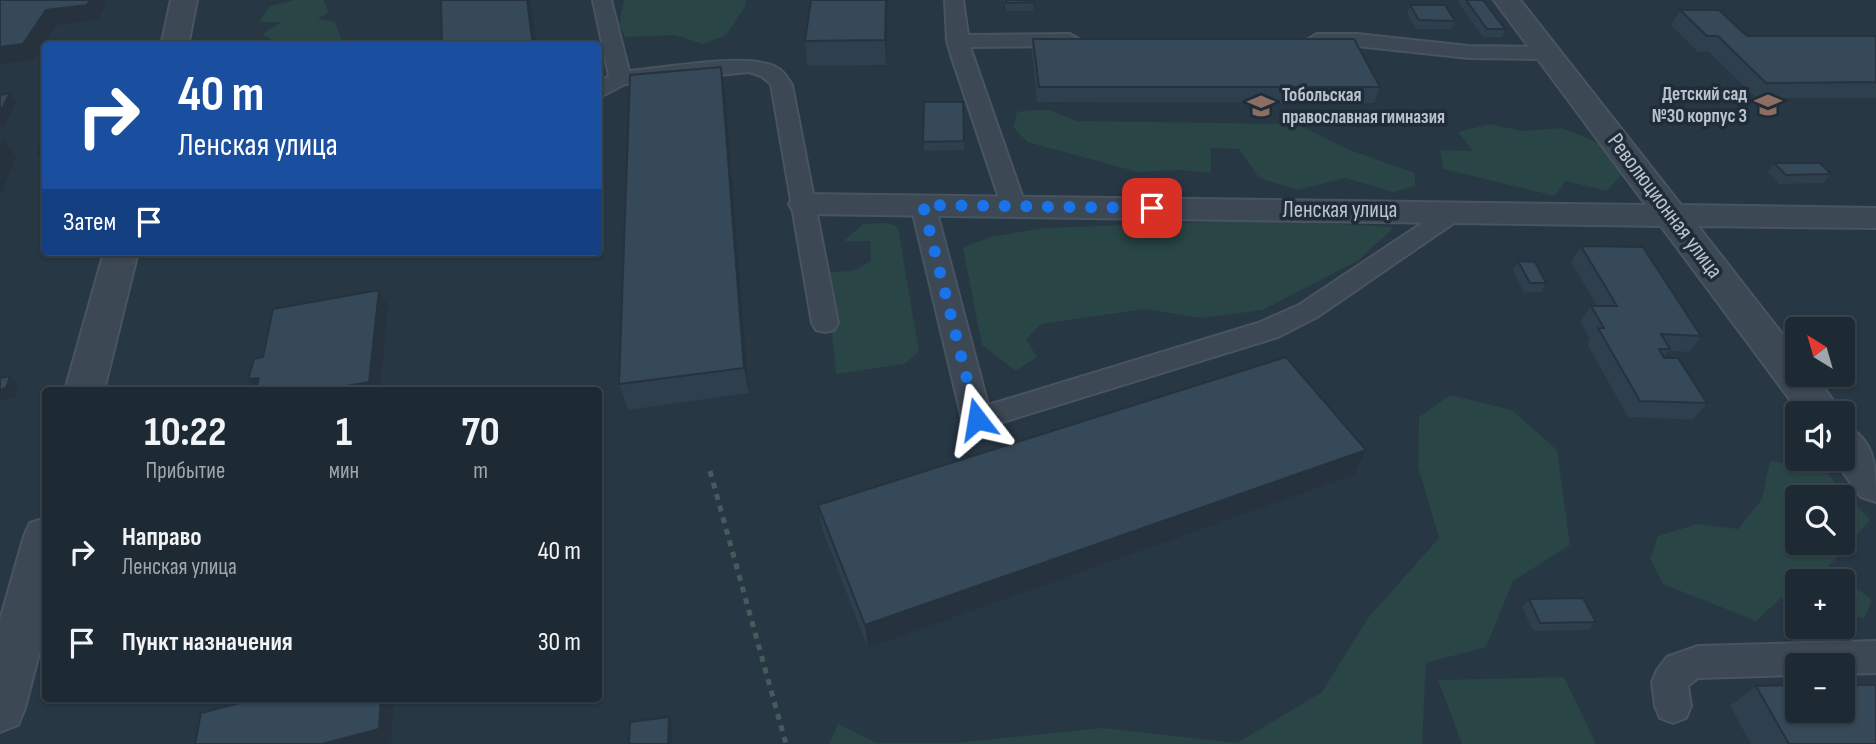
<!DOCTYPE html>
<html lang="ru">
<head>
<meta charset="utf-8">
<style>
	body { margin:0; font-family:"Sofia Sans Condensed",sans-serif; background:#25313b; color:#f1f3f6; height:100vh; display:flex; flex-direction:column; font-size:26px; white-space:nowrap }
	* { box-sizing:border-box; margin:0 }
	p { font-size:23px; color:#a0a6ac }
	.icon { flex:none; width:38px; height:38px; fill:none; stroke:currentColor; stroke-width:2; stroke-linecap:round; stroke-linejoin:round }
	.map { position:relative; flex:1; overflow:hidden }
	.drawer { position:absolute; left:42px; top:387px; width:560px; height:315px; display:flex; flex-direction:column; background:#1d2933; border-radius:7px; box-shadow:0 2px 5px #0004,0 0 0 2px #3b454e }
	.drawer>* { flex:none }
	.guide { position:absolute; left:42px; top:42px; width:560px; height:214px; border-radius:7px; box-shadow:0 2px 5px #0004,0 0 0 2px #3b454e; background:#1a4fa0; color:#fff; overflow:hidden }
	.needle { width:46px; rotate:323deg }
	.fabs { position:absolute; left:1785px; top:317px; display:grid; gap:14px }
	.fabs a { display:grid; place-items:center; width:70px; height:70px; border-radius:7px; background:#1d2933; box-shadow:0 2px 5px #0004,0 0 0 2px #3b454e; font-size:35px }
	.pin { position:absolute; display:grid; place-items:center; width:60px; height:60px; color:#fff; margin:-30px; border-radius:14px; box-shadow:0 4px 10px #0006 }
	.me { position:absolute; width:77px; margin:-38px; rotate:346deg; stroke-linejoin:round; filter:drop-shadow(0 0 5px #0008) }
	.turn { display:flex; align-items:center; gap:24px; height:147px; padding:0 21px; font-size:32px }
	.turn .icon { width:91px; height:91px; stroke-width:2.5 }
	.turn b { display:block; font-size:49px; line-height:60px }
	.then { display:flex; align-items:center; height:66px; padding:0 21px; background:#0003; gap:14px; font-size:26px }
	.eta { display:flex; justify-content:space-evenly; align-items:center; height:119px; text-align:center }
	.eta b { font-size:42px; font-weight:700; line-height:49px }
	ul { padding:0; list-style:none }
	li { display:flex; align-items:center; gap:21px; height:91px; padding:0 21px }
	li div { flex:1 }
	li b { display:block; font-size:26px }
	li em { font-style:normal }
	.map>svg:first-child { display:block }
	.green { fill:#294545; fill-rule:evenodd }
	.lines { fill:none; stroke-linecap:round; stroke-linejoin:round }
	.lane-casing { stroke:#485460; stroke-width:4 }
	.street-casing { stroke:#485460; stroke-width:4 }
	.path { stroke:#435d5c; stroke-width:5; stroke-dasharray:6 6; stroke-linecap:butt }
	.lane { fill:#3c4854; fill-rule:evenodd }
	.street { fill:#3c4854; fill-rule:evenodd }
	.wall { fill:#2e3f4d }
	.shaded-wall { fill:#26333e }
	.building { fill:#364959; stroke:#26333e; stroke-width:2 }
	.route { stroke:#1a73e8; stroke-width:12; stroke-dasharray:0 21.6 }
	.labels { text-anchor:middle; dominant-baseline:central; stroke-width:7; stroke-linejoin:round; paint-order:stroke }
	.far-poi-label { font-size:19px; font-weight:bold; fill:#b9c3cd; stroke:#202d39; text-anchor:end }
	.street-label { font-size:23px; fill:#b9c3cd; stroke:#202d39 }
</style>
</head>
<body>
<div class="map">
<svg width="1876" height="744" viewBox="0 0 1876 744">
	<rect width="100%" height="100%" fill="#273744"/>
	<path class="green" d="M295 0H324L328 12 318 19 335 22 343 45H268L273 41 263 34 281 22H259L270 6Z
		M624 0H746L745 7 726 35 703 44 675 35 625 37 619 25Z
		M1030 110H1050L1076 121 1297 124 1347 149 1415 173V186L1393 192 1345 178 1297 190 1259 178 1239 149 1211 148V173L1180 170 1138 172 1027 142 1013 127 1017 112Z
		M1490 124 1522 131 1562 128 1604 145 1622 175 1606 191 1566 181 1555 196 1443 169 1440 150 1473 151 1458 132Z
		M1267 220 1394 227 1359 260 1263 310 1202 318 1145 309 1041 324 1026 339 1037 357 1016 371 982 345 963 248 990 237 1045 228Z
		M888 223 898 227 919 352 904 364 836 374 826 272 853 271 871 261 870 241H844L863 224Z
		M1450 395 1512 410 1557 450 1570 545 1513 581 1486 647 1426 663 1422 744H829L838 724 876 743H954L1102 728 1237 743 1322 692 1368 618 1439 538 1418 467 1419 417Z
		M1770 461 1822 468 1870 520 1829 566 1872 600 1864 619 1843 613V581H1797V602L1781 598 1756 621 1663 584 1650 559 1658 536 1697 524 1738 529 1762 499ZM1843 497V542H1797V497Z
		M1564 677 1596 744H1462L1438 680Z"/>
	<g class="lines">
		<defs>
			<path id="lane" d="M593 0H611L629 71C665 68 742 53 774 66 783 70 787 77 792 85L838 323 834 330 825 332 816 330 812 323 771 84 761 76 749 72 625 84 598 98V83L609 76Z
				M945 0H963L968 35 1070 34 1080 40 1070 46 970 47 1026 207 1022 212 1014 214 1006 212 1002 207 951 55 947 41Z
				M1317 34H1357L1469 46 1548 47 1555 49 1558 53 1555 57 1548 59 1469 58 1357 46 1310 44 1307 40Z
				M923 198 931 200 935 205 988 405 1258 323 1299 305 1448 206 1456 204 1464 206 1468 211 1464 216 1317 317 1278 337 977 430 967 427 962 419 911 205 915 200Z
				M1876 641V673L1843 674V665H1797V675L1698 678 1688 686 1691 706 1686 718 1673 723 1660 718 1655 706 1652 682 1657 670 1667 657 1698 646Z"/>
			<path id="street" d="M171 0H197L188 46H161Z
				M1494 0H1520L1681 205 1876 208V228L1698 226 1797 353V374H1814L1842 413H1800L1661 226 805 214 793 211 789 204 793 197 805 194 1646 205Z
				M104 252H138L104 390H65Z
				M1843 425C1876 438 1876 468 1876 502L1861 497 1833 458H1843Z
				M46 518V626L25 708 18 725 0 732V620L24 536 30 523Z"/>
		</defs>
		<use href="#lane" class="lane-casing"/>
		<use href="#street" class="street-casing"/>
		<path class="path" d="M710 471 786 744"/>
		<use href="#lane" class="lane"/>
		<use href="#street" class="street"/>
	</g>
	<path class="wall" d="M811 0H888L886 65 807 66 805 41Z
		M1004 0H1033V11H1006Z
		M1459 0H1483L1505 29 1502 37H1483L1458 2Z
		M1410 5 1455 21 1451 29H1416L1407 14Z
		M1680 10 1747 36H1876V98H1756L1709 52H1698L1671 25Z
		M1033 39 1380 87 1374 103 1037 102 1032 54Z
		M721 67 725 91 749 393 628 410 619 384Z
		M924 102 964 141V150L924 151Z
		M1774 163 1831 174 1824 183 1779 184 1768 172Z
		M1581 246 1701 336 1689 352 1668 351 1664 357 1707 403 1693 420 1628 417 1587 344 1590 339 1580 322 1591 306H1597L1571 262Z
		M1518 261 1546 283 1541 292H1524L1513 270Z
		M1354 475 868 648 822 529 818 505Z
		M1529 599 1596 622 1588 630 1533 631 1522 607Z
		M1756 686 1876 744H1751L1730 706Z"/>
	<path class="shaded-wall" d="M90 0H105L107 3 97 20 56 25 34 60 0 64V47L46 10Z
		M527 0H530L537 46H533Z
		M886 0H888L886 65 885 40Z
		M721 67 725 91 749 393 744 368Z
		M10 93 16 102 4 127H0V112Z
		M4 141 16 157 0 196V150Z
		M46 152V162H45L38 153Z
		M379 290 388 307 380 390H324Z
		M10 376 19 385 15 397 0 401V390Z
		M259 378 256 390 248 379Z
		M1366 450 1354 475 868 648 865 625Z
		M207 698H241L215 705Z
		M381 698H394L391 743 386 744H322Z
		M669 717 672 725 671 744H668Z"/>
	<path class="building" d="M0 0H90L87 5 46 10 23 44 0 47Z
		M441 0H527L533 46H442Z
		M811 0H886L885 40 805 41Z
		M1006 0H1033L1034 2 1006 3Z
		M1466 0H1483L1505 29H1487Z
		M1410 5H1445L1455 21 1419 20Z
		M1680 10H1719L1747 36H1876V82L1766 83 1718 36H1707Z
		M1033 39H1354L1380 87H1039Z
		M721 67 744 368 619 384 630 75Z
		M10 93 0 112V95Z
		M924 102H963L964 141 923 142Z
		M46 134V152L38 153 45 134Z
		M4 141 0 150V142Z
		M1774 163H1820L1831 174 1786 175Z
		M1581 246 1643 247 1701 336 1661 334 1670 349H1659L1664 358H1678L1707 403 1640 401 1598 328H1604L1591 306H1617Z
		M1518 261 1535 262 1546 283H1530Z
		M379 290 369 382 324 390H256L259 378 248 379 254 359 263 357 273 309Z
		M1286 357 1366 450 865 625 818 505Z
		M10 376 6 388 0 390V378Z
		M1583 598 1596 622 1540 623 1529 599Z
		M1797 685V710H1843V685H1876V744H1789L1756 686Z
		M259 698H381L379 729 322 744H195L201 713Z
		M669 717 668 744H629L630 722Z"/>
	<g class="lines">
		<path class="route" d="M977 419 923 205 1152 208"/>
	</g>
	<defs>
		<symbol id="school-bare" viewBox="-9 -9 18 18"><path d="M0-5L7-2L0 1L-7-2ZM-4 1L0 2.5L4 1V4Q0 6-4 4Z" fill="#8d6e63" stroke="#202d39" stroke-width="2.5" paint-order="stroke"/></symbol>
	</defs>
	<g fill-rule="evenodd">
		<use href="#school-bare" x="1749" y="86" width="38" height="38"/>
		<use href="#school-bare" x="1242" y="87" width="38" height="38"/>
	</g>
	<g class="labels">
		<g class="far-poi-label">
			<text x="1747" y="94">Детский сад<tspan x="1747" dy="22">№30 корпус 3</tspan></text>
			<text x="1282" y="95" text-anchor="start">Тобольская<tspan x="1282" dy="22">православная гимназия</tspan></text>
		</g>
		<g class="street-label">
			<text transform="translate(1665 206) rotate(53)">Революционная улица</text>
			<text x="1340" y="210">Ленская улица</text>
		</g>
	</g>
</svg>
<div class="fabs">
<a><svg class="needle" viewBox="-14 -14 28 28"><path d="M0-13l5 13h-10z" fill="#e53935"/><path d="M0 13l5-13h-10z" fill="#a0a6ac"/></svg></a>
<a><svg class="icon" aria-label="sound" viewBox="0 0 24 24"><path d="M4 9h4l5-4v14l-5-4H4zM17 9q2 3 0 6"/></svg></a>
<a><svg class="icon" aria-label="search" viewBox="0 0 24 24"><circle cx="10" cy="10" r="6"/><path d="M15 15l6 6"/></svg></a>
<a>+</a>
<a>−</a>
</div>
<div class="pin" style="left:1152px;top:208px;background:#d93025"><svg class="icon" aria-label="arrive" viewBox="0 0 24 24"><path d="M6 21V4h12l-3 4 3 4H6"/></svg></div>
<svg class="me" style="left:977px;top:419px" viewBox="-20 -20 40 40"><path d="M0-17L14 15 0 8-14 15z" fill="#1a73e8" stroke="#fff" stroke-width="4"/></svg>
<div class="guide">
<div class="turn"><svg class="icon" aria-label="right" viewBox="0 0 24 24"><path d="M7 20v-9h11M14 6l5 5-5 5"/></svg><div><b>40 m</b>Ленская улица</div></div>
<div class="then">Затем<svg class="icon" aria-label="arrive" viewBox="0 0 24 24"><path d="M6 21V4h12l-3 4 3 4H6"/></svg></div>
</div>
<section class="drawer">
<div class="eta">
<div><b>10:22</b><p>Прибытие</p></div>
<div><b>1</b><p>мин</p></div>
<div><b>70</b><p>m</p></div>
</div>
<ul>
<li><svg class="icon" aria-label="right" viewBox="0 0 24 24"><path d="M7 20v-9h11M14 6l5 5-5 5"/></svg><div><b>Направо</b><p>Ленская улица</p></div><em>40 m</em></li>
<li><svg class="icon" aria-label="arrive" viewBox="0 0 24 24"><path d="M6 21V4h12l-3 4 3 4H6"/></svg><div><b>Пункт назначения</b></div><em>30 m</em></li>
</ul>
</section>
</div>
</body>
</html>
